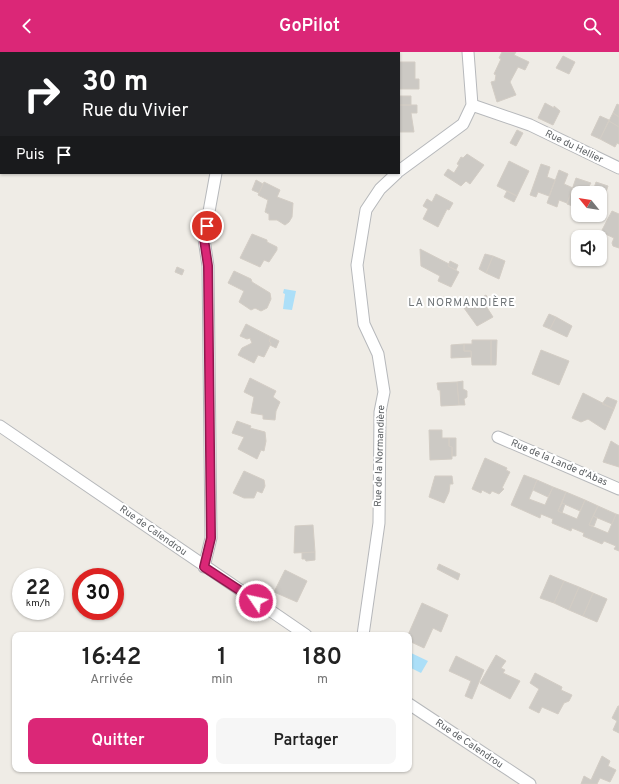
<!DOCTYPE html>
<html lang="fr">
<head>
<meta charset="utf-8">
<style>
	body { margin:0; font-family:Overpass,sans-serif; background:#f6f6f6; color:#222; height:100vh; display:flex; flex-direction:column; font-size:15px; white-space:nowrap }
	* { box-sizing:border-box; margin:0 }
	p { font-size:13px; color:#767676 }
	.icon { flex:none; width:22px; height:22px; fill:none; stroke:currentColor; stroke-width:2; stroke-linecap:round; stroke-linejoin:round }
	.map { position:relative; flex:1; overflow:hidden }
	.sheet { position:absolute; left:12px; top:580px; width:400px; height:140px; display:flex; flex-direction:column; background:#fff; border-radius:8px; box-shadow:0 1px 3px #0004 }
	.sheet>* { flex:none }
	.banner { position:absolute; left:0px; top:0px; width:400px; height:122px; box-shadow:0 1px 3px #0004; background:#202124; color:#fff; overflow:hidden }
	.needle { width:26px; rotate:300deg }
	.fabs { position:absolute; left:571px; top:134px; display:grid; gap:8px }
	.fabs a { display:grid; place-items:center; width:36px; height:36px; border-radius:8px; background:#fff; box-shadow:0 1px 3px #0004; font-size:20px }
	.speed { position:absolute; left:12px; top:516px; display:flex; gap:8px; font-size:20px; font-weight:700; text-align:center }
	.speed>* { display:grid; place-content:center; width:52px; height:52px; border-radius:50%; background:#fff; box-shadow:0 1px 3px #0004; line-height:1 }
	.speed small { font-size:10px; font-weight:400 }
	.speed .limit { border:6px solid #d22; background:#fff; color:#111 }
	.pin { position:absolute; display:grid; place-items:center; width:34px; height:34px; color:#fff; margin:-17px; border:2px solid #fff; border-radius:50%; box-shadow:0 1px 4px #0007 }
	.me { position:absolute; width:44px; margin:-22px; rotate:304deg; stroke-linejoin:round; filter:drop-shadow(0 0 3px #0008) }
	.turn { display:flex; align-items:center; gap:14px; height:84px; padding:0 16px; font-size:18px }
	.turn .icon { width:52px; height:52px; stroke-width:2.5 }
	.turn b { display:block; font-size:28px; line-height:34px }
	.then { display:flex; align-items:center; height:38px; padding:0 16px; background:#0003; gap:8px; font-size:15px }
	.eta { display:flex; justify-content:space-evenly; align-items:center; height:68px; text-align:center }
	.eta b { font-size:24px; font-weight:600; line-height:28px }
	.action { display:flex; gap:8px; margin-top:auto; padding:8px 16px }
	.action a { flex:1; height:46px; border-radius:8px; background:#db2777; color:#fff; font-size:16px; font-weight:600; line-height:46px; text-align:center }
	.action a+a { background:#f6f6f6; color:#222 }
	header { display:flex; justify-content:space-between; align-items:center; height:52px; padding:0 16px; background:#db2777; color:#fff; font-size:18px; font-weight:600 }
	.map>svg:first-child { display:block }
	.water { fill:#acdff8 }
	.building { fill:#ccc9c4; stroke:#d3cdc5 }
	.lines { fill:none; stroke-linecap:round; stroke-linejoin:round }
	.street-casing { stroke:#b6b8bb; stroke-width:13 }
	.street { stroke:#fff; stroke-width:11 }
	.route-casing { stroke:#8e194d; stroke-width:10 }
	.route { stroke:#db2777; stroke-width:7 }
	.labels { text-anchor:middle; dominant-baseline:central; stroke-width:4; stroke-linejoin:round; paint-order:stroke }
	.street-label { font-size:10px; fill:#5e6265; stroke:#fff }
	.neighbourhood-label { font-size:11px; letter-spacing:1px; fill:#6f7477; stroke:#fff }
</style>
</head>
<body>
<header><svg class="icon" aria-label="back" viewBox="0 0 24 24"><path d="M15 5l-7 7 7 7"/></svg>GoPilot<svg class="icon" aria-label="search" viewBox="0 0 24 24"><circle cx="10" cy="10" r="6"/><path d="M15 15l6 6"/></svg></header>
<div class="map">
<svg width="619" height="732" viewBox="0 0 619 732">
	<rect width="100%" height="100%" fill="#efece6"/>
	<path class="water" d="M284 237 296 239 292 258 283 257 285 242 283 241Z
		M409 600 428 609 421 621 409 615Z"/>
	<path class="building" d="M502 0H516L514 3 529 10 525 18 518 15 510 30 516 43 497 50 491 30 495 29 496 23 494 22 501 7 499 6Z
		M563 4 575 10 569 22 556 16Z
		M399 10H415V27H419V37H399Z
		M399 44H411V53H399Z
		M545 51 554 56V54L560 59 553 73 538 66Z
		M617 52 619 53V65L613 61Z
		M399 53H417V61H411L414 80H399Z
		M613 61 619 65V75L609 69Z
		M600 64 609 68 600 87 591 83Z
		M609 69 619 75V92L617 91 615 95 600 87Z
		M517 78 523 81 516 94 510 91Z
		M467 102 484 113 470 132 466 129 461 134 444 123 448 117 454 121 459 113 457 112 461 105 463 106Z
		M509 109 529 119 517 144 497 134Z
		M541 112 550 115 547 125 555 128 549 144 538 140 536 145 530 143Z
		M559 118 568 122 564 132 573 136 567 151 559 148 557 155 547 151Z
		M576 126 591 131 589 134 594 136 596 130 608 134 604 146 600 145V141H578V156L567 152Z
		M256 128 263 132 259 141 252 138Z
		M264 130 280 138 277 145 293 151 292 165 289 170 285 173 277 168H269V162L265 160 268 148 258 143Z
		M507 139 517 144 514 150 504 145Z
		M436 142 453 151 449 158 447 157 438 175 423 167 428 157 423 154 427 147 432 150Z
		M612 159 619 162V196L613 194 612 191 614 186 601 180Z
		M252 182 267 188V190L277 195V198L269 210 264 208 260 215 240 206Z
		M420 197 449 212 448 214 459 220 451 235 438 229 440 224 421 214Z
		M485 202 493 204 486 221 479 217Z
		M493 204 505 209 499 227 486 221Z
		M579 207H588L585 213 578 210Z
		M450 209 458 213 456 218 448 214Z
		M177 215 184 218 182 223 175 220Z
		M234 219 251 227 252 230 270 241 271 247 267 256 261 259 255 256 251 258 239 250 244 239 228 231Z
		M486 243 491 251 486 254 493 265 477 274 464 256Z
		M549 262 556 265 550 277 543 274Z
		M556 265 572 274 567 285 550 277Z
		M246 272 271 285 269 289 271 291 264 305 258 303 254 311 238 303 242 296 252 291 250 286 247 287 240 284Z
		M271 285 279 289 276 296 270 293 271 291 269 289Z
		M472 288H491V313H472L471 299H464V292H472Z
		M491 288H497L496 313H491Z
		M464 292V299H471V305L451 306V293Z
		M541 298 569 309 559 333 532 322Z
		M250 326 276 339 273 345 280 350 276 359 275 368 263 367V363L251 361 254 345 244 340Z
		M463 329V337L467 339V345L464 347 465 353H459L457 330Z
		M457 330 459 353 441 354 440 338H438L437 331Z
		M583 341 614 357 605 378 588 367 581 370 572 366Z
		M607 345 617 349 614 357 602 352Z
		M237 369 251 374 250 376 265 380 266 389 264 399 261 398 257 407 238 397 244 385 232 381Z
		M429 378H442V386H449V394L452 395V407L430 408Z
		M449 386H456V404H452V395L449 394Z
		M611 389 619 394V415L603 410Z
		M485 406 507 416 506 418 510 420 502 436 504 437 499 442 492 439 490 442 482 438 481 441 472 437Z
		M244 419 264 428 265 434 262 441 257 439 254 446H244L233 441Z
		M524 423 537 428 529 447 545 453 553 435 566 440 558 459 577 467 585 448 598 454 589 473 608 481 616 462 619 463V499L614 497 616 494 604 489 602 492 583 484 584 481 572 476 571 479 552 471 553 467 541 462 540 466 511 453Z
		M435 424H452L453 432H450L449 440 444 451 429 445Z
		M537 428 553 435 548 445 533 438Z
		M566 440 585 448 580 459 562 451Z
		M562 451 565 452 562 461 558 459Z
		M598 454 616 462 612 472 593 464Z
		M593 464 597 466 594 474 589 473Z
		M313 473 315 500 294 501 295 474Z
		M315 500V508L306 509 305 507H302V501Z
		M439 512 460 522 458 528 437 517Z
		M285 518 307 529 297 550 274 540Z
		M550 523 564 529 554 551 540 546Z
		M564 529 579 535 569 558 554 551Z
		M579 535 593 541 583 564 569 558Z
		M593 541 607 547 597 570 583 564Z
		M422 551 448 563 441 580 433 576 424 596 409 589 408 583Z
		M496 603 506 609 501 616 505 618 503 621 520 629 510 647 480 631Z
		M456 604 484 618 472 647 465 644 471 629 449 619Z
		M535 621 562 635 561 638 572 643 569 649 564 651 558 662 542 655 539 661 529 656 539 637 530 631Z
		M618 654H619V681L613 678 617 669 612 666Z
		M602 704 610 709 608 714 616 718 610 730 600 726 597 732H581L584 724 591 728Z"/>
	<g class="lines">
		<defs>
			<path id="street" d="M227 0 228 1
				M472 53 530 73 619 116
				M399 119 463 72 472 53 468 0
				M0 374 306 583
				M498 385 619 437
				M204 515 211 486 208 214 204 187 216 121
				M363 583 379 471 380 360 384 340 378 302 364 272 357 213 366 158 380 137 397 121
				M409 652 530 732"/>
		</defs>
		<use href="#street" class="street-casing"/>
		<use href="#street" class="street"/>
	</g>
	<g class="lines">
		<defs>
			<path id="route" d="M207 174 204 187 208 214 211 486 204 515 256 549"/>
		</defs>
		<use href="#route" class="route-casing"/>
		<use href="#route" class="route"/>
	</g>
	<g class="labels">
		<g class="street-label">
			<text transform="translate(574 95) rotate(26)">Rue du Hellier</text>
			<text transform="translate(380 404) rotate(-88)">Rue de la Normandière</text>
			<text transform="translate(559 411) rotate(23)">Rue de la Lande d'Abas</text>
			<text transform="translate(153 479) rotate(35)">Rue de Calendrou</text>
			<text transform="translate(469 692) rotate(34)">Rue de Calendrou</text>
		</g>
		<g class="neighbourhood-label">
			<text x="462" y="251">LA NORMANDIÈRE</text>
		</g>
	</g>
</svg>
<div class="fabs">
<a><svg class="needle" viewBox="-14 -14 28 28"><path d="M0-13l5 13h-10z" fill="#e53935"/><path d="M0 13l5-13h-10z" fill="#767676"/></svg></a>
<a><svg class="icon" aria-label="sound" viewBox="0 0 24 24"><path d="M4 9h4l5-4v14l-5-4H4zM17 9q2 3 0 6"/></svg></a>
</div>
<div class="speed"><div>22<small>km/h</small></div><div class="limit">30</div></div>
<div class="pin" style="left:207px;top:174px;background:#d93025"><svg class="icon" aria-label="arrive" viewBox="0 0 24 24"><path d="M6 21V4h12l-3 4 3 4H6"/></svg></div>
<svg class="me" style="left:256px;top:549px" viewBox="-20 -20 40 40"><circle r="17" fill="#db2777" stroke="#fff" stroke-width="3"/><path d="M0-11L8 9 0 5-8 9z" fill="#fff"/></svg>
<div class="banner">
<div class="turn"><svg class="icon" aria-label="right" viewBox="0 0 24 24"><path d="M7 20v-9h11M14 6l5 5-5 5"/></svg><div><b>30 m</b>Rue du Vivier</div></div>
<div class="then">Puis<svg class="icon" aria-label="arrive" viewBox="0 0 24 24"><path d="M6 21V4h12l-3 4 3 4H6"/></svg></div>
</div>
<section class="sheet">
<div class="eta">
<div><b>16:42</b><p>Arrivée</p></div>
<div><b>1</b><p>min</p></div>
<div><b>180</b><p>m</p></div>
</div>
<div class="action"><a>Quitter</a><a>Partager</a></div>
</section>
</div>
</body>
</html>
